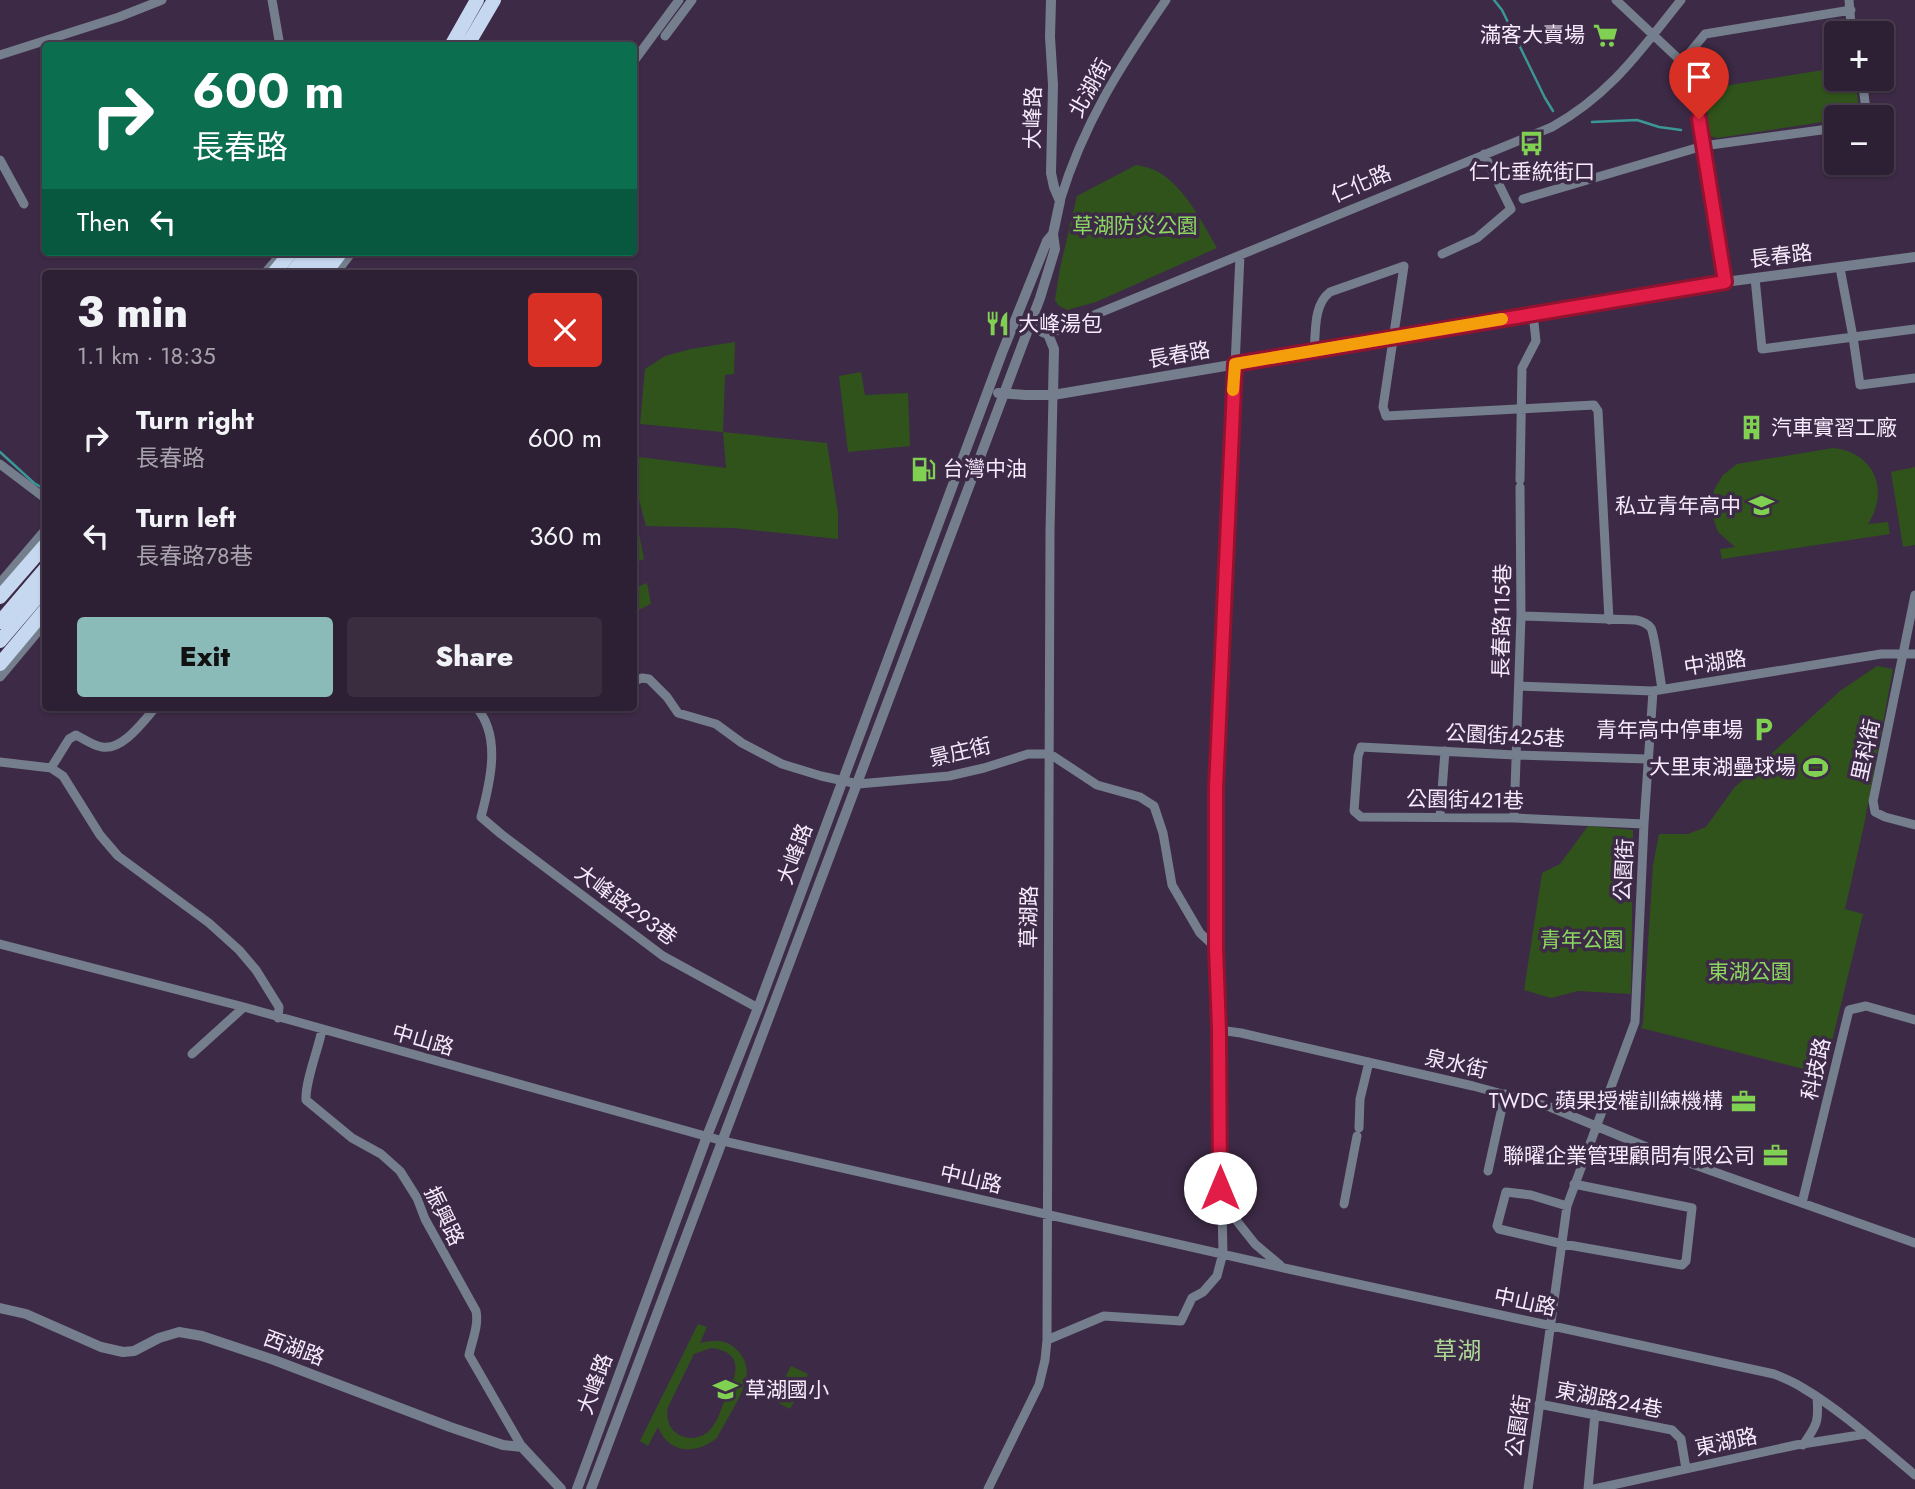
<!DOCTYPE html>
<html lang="en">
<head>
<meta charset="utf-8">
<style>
	body { margin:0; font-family:Jost,"Noto Sans TC",sans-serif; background:#3a2d40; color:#f1f3f6; height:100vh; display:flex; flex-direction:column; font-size:26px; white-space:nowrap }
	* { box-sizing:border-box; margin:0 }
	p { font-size:23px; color:#a7a3ac }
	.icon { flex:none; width:38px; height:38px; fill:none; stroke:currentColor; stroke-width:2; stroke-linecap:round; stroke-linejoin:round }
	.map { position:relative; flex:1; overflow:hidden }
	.panel { position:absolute; left:42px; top:270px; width:595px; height:441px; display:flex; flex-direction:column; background:#2e2034; border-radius:7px; box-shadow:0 2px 5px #0004,0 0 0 2px #493e4f }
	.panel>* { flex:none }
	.hud { position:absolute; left:42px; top:42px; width:595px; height:214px; border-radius:7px; box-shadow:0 2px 5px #0004,0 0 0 2px #493e4f; background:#0b6e4f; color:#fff; overflow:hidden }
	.tools { position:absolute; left:1824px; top:21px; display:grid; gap:14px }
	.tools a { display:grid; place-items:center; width:70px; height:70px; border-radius:7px; background:#2e2034; box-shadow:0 2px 5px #0004,0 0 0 2px #493e4f; font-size:35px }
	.pin { position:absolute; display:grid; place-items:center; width:60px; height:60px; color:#fff; margin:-72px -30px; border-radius:50% 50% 50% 0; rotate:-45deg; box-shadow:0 0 7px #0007 }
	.pin .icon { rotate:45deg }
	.me { position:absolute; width:77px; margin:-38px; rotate:0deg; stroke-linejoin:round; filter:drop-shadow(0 0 5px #0008) }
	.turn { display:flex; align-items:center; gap:24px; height:147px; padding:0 35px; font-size:32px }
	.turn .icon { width:91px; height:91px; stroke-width:2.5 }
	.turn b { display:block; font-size:49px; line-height:60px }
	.then { display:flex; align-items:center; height:66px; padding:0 35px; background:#0003; gap:14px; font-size:26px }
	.round { display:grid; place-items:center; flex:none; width:74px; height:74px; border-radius:7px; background:#3a2d40 }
	.overview { display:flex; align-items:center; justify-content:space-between; height:119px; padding:0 35px }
	h1 { font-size:42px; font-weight:800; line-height:52px }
	.action { display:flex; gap:14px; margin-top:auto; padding:14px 35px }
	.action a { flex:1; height:80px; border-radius:7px; background:#8bbbb9; color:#111; font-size:28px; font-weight:800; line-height:80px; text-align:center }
	.action a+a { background:#3a2d40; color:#f1f3f6 }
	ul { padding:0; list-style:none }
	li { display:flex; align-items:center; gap:21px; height:98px; padding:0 35px }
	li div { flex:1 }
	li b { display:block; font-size:26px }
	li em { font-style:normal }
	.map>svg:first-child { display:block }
	.green { fill:#30531b; fill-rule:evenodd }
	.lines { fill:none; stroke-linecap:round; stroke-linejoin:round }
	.stream { stroke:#3b9696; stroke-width:2.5 }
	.minor { stroke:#747e8c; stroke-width:9 }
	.tertiary { stroke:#747e8c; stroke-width:10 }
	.trunk { stroke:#c6d8f0; stroke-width:14 }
	.trunk-bridge { stroke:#c6d8f0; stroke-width:14 }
	.route-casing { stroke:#92132f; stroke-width:18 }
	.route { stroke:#e11d48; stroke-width:12 }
	.slow { stroke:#f59e0b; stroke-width:12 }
	.labels { text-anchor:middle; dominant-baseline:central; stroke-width:7; stroke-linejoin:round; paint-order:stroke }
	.poi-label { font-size:21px; fill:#f7eafc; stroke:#3d2a46; text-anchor:end }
	.street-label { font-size:21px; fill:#f7eafc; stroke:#3d2a46 }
	.park-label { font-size:21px; fill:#8ad75f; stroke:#3d2a46 }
	.quarter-label { font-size:24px; fill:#acd896; stroke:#3d2a46 }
</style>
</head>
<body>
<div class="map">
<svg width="1915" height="1489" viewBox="0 0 1915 1489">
	<rect width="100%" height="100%" fill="#3d2a46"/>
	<path class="green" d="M1836 68V79H1855L1860 115 1836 117V120L1718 138 1709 136 1706 89Z
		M1136 165C1141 166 1147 167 1152 169 1182 181 1202 222 1217 248L1096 302 1067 310 1058 305 1055 300 1060 268 1077 196Z
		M735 342 734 374 725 375 723 432 827 443 838 513V539L733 528 646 526 639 500V457L726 468 723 432 640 424 645 369 665 356 691 349Z
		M861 372 865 395 908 393 910 446 848 452 839 376Z
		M1833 448C1874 452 1890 490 1868 524L1888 522 1890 534 1722 559 1720 549 1735 547 1718 532 1712 515 1714 490 1723 475 1737 464Z
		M1915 467V545L1903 547 1891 472Z
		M634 508 644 559 634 563Z
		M647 583 651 604 634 612V588Z
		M1877 666 1893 669 1864 825 1845 909 1863 914 1824 1074 1641 1028 1643 1023 1653 865 1659 834H1688L1706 827 1734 788 1840 691Z
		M1588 826 1633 830 1631 994 1578 991 1551 998 1524 990 1542 873 1560 864Z
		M698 1324 707 1327 700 1343C713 1340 726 1339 736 1349 744 1356 749 1368 746 1379 744 1393 724 1424 717 1438 695 1455 669 1454 658 1427L648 1446 640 1441ZM711 1348C748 1352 735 1379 724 1402 721 1410 718 1419 713 1426 705 1439 686 1442 675 1432 668 1426 666 1416 668 1407L694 1354Z
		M791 1366 808 1374 790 1409 773 1400Z"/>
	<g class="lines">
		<path class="stream" d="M1494 0 1502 10 1545 98 1553 111
			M1592 122 1637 120 1659 127 1681 130
			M0 452 34 483 46 490
			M248 707H258"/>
		<path class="minor" d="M272 0 280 46
			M1616 0 1682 62 1690 75 1695 92 1725 282
			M1849 0 1851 25
			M665 36 692 0
			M0 55 119 17 162 0
			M634 61 679 0
			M1682 62 1705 34 1851 10
			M1862 79 1867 117
			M0 160 24 204
			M1523 199 1703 146 1836 128
			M1060 201C1083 124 1121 65 1166 0
			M1442 254 1477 238 1511 209 1484 154
			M1840 268 1853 337 1860 385 1915 378
			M265 273 277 259
			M336 273 352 252
			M1755 278 1762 349 1915 329
			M1048 334 1552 127C1611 94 1640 51 1681 0
			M1314 352C1316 332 1313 305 1330 292L1404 266 1383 407 1386 416 1594 405 1598 411 1609 620
			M0 464 46 499
			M1520 480 1522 368 1536 341 1533 314
			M0 583 46 529
			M1915 595 1873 801 1875 812 1885 817 1915 825
			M1521 616 1636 620C1641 621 1647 623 1651 628 1655 636 1660 678 1662 689
			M0 677 46 622
			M634 681 642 678 649 679 667 697 678 713 716 724 742 743 782 764 821 776 858 784 949 776 984 768 1028 754H1050L1097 785 1140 797 1154 806 1163 833 1172 885 1200 933 1216 948
			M1519 686 1653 691 1881 654H1915
			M476 707C502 736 490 783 481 817L501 834 663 956 758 1008
			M0 762 51 768 63 776 100 835 118 856 209 923 239 950 256 970 279 1007 278 1018
			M51 768 69 739 76 735C84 739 93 746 102 747 123 751 144 720 156 707
			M1440 817 1445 751
			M1514 818 1521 616 1520 487
			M1644 824 1514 818 1361 817 1354 811 1358 756 1361 747 1515 755 1647 759
			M0 944 244 1007 723 1141 1284 1268 1774 1374C1784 1378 1794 1382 1803 1388 1842 1411 1880 1446 1915 1475
			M322 1030C318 1050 305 1082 306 1100L352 1138 381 1154 400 1171 417 1198 425 1219 476 1311C479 1325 472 1341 469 1355L522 1447
			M1219 1030 1241 1033 1473 1086 1550 1107 1661 1153 1915 1243
			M192 1054 244 1007
			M1359 1128 1360 1099 1369 1062
			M1488 1171 1505 1094
			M1221 1201 1255 1244 1280 1265
			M1802 1203 1849 1010 1866 1006 1915 1020
			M1344 1204 1357 1136
			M1567 1206 1531 1195 1506 1192 1497 1226 1499 1229 1563 1244 1682 1265 1686 1261 1692 1208 1574 1184
			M1047 1340 1104 1316 1181 1321 1192 1298 1203 1292 1217 1276 1223 1253 1216 948V788L1240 255
			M1539 1404 1672 1430 1681 1439 1686 1469
			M1803 1445C1817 1425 1819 1422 1817 1397
			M988 1489 1039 1385 1045 1360 1047 1340 1050 532 1053 395
			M1528 1489 1567 1206 1635 1022 1644 824 1653 691
			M1588 1489 1595 1414
			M1594 1489 1796 1445 1866 1434"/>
		<path class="tertiary" d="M1025 325 1048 334 1054 349 1053 395
			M998 393 1025 395H1053L1725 282 1915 257
			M0 1308 26 1314 101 1347 123 1352 134 1351 159 1338 179 1332 202 1336 274 1360 450 1427 503 1445 522 1447 561 1489
			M577 1489 707 1136 758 1008 1002 353 1047 241 1053 234
			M591 1489 1040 298 1055 249 1053 234 1060 201 1054 187 1051 173 1053 85 1050 37 1051 0"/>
		<path class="trunk" d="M451 46 477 0
			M467 46 494 0
			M292 273 309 252
			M310 273 326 252
			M325 273 341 252
			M0 597 46 544
			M0 622 46 568
			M0 641 46 587
			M0 664 46 609"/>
		<path class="trunk-bridge" d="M274 273 291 252"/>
	</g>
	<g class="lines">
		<defs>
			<path id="route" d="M1220 1188 1219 1030 1216 948V788L1235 364 1725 282 1699 119"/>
		</defs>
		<use href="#route" class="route-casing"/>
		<use href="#route" class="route"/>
		<path class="slow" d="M1233 390 1235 364 1502 319"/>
	</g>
	<defs>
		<symbol id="supermarket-bare" viewBox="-9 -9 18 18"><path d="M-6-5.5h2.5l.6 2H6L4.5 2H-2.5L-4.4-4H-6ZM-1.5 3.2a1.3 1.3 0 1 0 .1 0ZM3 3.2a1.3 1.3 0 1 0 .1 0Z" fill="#80d051" stroke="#3d2a46" stroke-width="2.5" paint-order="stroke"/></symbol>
		<symbol id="bus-bare" viewBox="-9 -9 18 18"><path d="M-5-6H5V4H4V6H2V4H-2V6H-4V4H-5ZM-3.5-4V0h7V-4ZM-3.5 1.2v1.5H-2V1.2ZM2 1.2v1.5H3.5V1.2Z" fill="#80d051" stroke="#3d2a46" stroke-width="2.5" paint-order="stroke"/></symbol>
		<symbol id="restaurant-bare" viewBox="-9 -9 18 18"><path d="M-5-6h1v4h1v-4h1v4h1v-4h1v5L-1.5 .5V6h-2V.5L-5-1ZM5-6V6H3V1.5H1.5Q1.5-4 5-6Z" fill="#80d051" stroke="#3d2a46" stroke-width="2.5" paint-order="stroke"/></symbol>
		<symbol id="building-bare" viewBox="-9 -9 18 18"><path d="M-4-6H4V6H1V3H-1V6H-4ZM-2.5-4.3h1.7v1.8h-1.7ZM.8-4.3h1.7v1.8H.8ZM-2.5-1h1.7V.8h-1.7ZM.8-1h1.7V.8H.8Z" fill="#80d051" stroke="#3d2a46" stroke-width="2.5" paint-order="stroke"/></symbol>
		<symbol id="fuel-bare" viewBox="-9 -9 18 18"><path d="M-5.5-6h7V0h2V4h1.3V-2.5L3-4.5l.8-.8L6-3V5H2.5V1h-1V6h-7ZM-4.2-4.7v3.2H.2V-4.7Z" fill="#80d051" stroke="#3d2a46" stroke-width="2.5" paint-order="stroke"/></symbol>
		<symbol id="school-bare" viewBox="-9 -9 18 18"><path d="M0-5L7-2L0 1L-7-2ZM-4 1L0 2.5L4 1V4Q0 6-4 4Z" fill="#80d051" stroke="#3d2a46" stroke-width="2.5" paint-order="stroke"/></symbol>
		<symbol id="parking-bare" viewBox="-9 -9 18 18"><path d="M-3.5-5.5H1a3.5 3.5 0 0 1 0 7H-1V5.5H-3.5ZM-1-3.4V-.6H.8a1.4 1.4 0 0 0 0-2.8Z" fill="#80d051" stroke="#3d2a46" stroke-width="2.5" paint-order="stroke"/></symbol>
		<symbol id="stadium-bare" viewBox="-9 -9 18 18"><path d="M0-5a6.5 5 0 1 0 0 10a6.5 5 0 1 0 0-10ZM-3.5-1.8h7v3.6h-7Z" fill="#80d051" stroke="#3d2a46" stroke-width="2.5" paint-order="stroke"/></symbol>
		<symbol id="office-bare" viewBox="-9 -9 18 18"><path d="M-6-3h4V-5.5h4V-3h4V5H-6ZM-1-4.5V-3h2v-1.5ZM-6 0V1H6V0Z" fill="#80d051" stroke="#3d2a46" stroke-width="2.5" paint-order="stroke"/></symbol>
	</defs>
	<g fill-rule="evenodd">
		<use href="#supermarket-bare" x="1588" y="18" width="35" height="35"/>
		<use href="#bus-bare" x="1514" y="126" width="35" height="35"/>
		<use href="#restaurant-bare" x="980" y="306" width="35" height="35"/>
		<use href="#building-bare" x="1734" y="410" width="35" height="35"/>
		<use href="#fuel-bare" x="906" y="452" width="35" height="35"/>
		<use href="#school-bare" x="1744" y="488" width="35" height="35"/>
		<use href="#parking-bare" x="1746" y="712" width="35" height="35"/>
		<use href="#stadium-bare" x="1798" y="750" width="35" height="35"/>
		<use href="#office-bare" x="1726" y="1084" width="35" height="35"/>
		<use href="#office-bare" x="1758" y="1138" width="35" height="35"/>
		<use href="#school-bare" x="708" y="1372" width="35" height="35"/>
	</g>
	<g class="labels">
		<g class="poi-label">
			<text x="1585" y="35">滿客大賣場</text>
			<text x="1532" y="172" text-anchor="middle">仁化垂統街口</text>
			<text x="1018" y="324" text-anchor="start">大峰湯包</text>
			<text x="1771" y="428" text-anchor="start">汽車實習工廠</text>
			<text x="943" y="469" text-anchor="start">台灣中油</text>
			<text x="1741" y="506">私立青年高中</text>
			<text x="1743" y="730">青年高中停車場</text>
			<text x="1796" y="767">大里東湖壘球場</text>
			<text x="1723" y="1101">TWDC 蘋果授權訓練機構</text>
			<text x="1755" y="1156">聯曜企業管理顧問有限公司</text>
			<text x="745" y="1390" text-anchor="start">草湖國小</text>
		</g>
		<g class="street-label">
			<text transform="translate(1090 88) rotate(-61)">北湖街</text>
			<text transform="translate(1033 118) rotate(-89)">大峰路</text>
			<text transform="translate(1361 184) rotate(-23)">仁化路</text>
			<text transform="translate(1781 256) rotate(-7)">長春路</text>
			<text transform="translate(1179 355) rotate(-10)">長春路</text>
			<text transform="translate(1502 621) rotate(-89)">長春路115巷</text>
			<text transform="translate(1715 663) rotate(-9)">中湖路</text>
			<text transform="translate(1505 736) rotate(3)">公園街425巷</text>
			<text transform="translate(1866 750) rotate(-78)">里科街</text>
			<text transform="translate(960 752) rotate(-13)">景庄街</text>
			<text transform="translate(1465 800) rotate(1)">公園街421巷</text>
			<text transform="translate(795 854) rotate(-70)">大峰路</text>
			<text transform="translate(1624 870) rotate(-87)">公園街</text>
			<text transform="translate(626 905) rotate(36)">大峰路293巷</text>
			<text transform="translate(1029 917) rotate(-89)">草湖路</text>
			<text transform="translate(423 1040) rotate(16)">中山路</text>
			<text transform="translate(1456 1064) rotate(13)">泉水街</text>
			<text transform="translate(1816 1069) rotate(-77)">科技路</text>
			<text transform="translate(971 1179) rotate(13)">中山路</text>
			<text transform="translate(444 1216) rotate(64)">振興路</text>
			<text transform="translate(1525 1302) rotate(12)">中山路</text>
			<text transform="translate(294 1348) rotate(20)">西湖路</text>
			<text transform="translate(595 1384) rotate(-70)">大峰路</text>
			<text transform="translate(1609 1400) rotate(11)">東湖路24巷</text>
			<text transform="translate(1518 1426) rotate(-82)">公園街</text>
			<text transform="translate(1726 1442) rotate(-12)">東湖路</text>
		</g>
		<g class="park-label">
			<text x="1135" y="226">草湖防災公園</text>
			<text x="1582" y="940">青年公園</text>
			<text x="1750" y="972">東湖公園</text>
		</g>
		<g class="quarter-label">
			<text x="1457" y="1350">草湖</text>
		</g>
	</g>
</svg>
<div class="tools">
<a>+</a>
<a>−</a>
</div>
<div class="pin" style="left:1699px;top:119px;background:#d93025"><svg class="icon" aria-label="arrive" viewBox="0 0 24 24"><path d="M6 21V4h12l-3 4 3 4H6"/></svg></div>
<svg class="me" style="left:1220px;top:1188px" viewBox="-20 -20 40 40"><circle r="19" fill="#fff"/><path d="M0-13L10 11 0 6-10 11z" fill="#e11d48"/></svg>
<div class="hud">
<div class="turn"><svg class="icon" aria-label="right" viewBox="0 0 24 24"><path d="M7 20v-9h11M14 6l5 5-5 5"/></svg><div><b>600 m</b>長春路</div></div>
<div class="then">Then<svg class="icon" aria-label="left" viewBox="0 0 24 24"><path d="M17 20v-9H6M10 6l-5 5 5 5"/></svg></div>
</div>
<section class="panel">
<div class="overview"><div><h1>3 min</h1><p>1.1 km · 18:35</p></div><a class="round" style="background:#d93025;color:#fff"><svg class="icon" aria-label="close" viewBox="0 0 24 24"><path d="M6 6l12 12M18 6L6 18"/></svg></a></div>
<ul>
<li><svg class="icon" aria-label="right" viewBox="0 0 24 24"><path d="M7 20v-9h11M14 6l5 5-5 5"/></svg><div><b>Turn right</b><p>長春路</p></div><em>600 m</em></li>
<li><svg class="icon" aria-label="left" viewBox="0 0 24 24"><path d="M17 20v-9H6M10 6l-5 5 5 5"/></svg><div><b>Turn left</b><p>長春路78巷</p></div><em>360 m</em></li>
</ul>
<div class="action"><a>Exit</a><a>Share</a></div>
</section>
</div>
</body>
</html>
